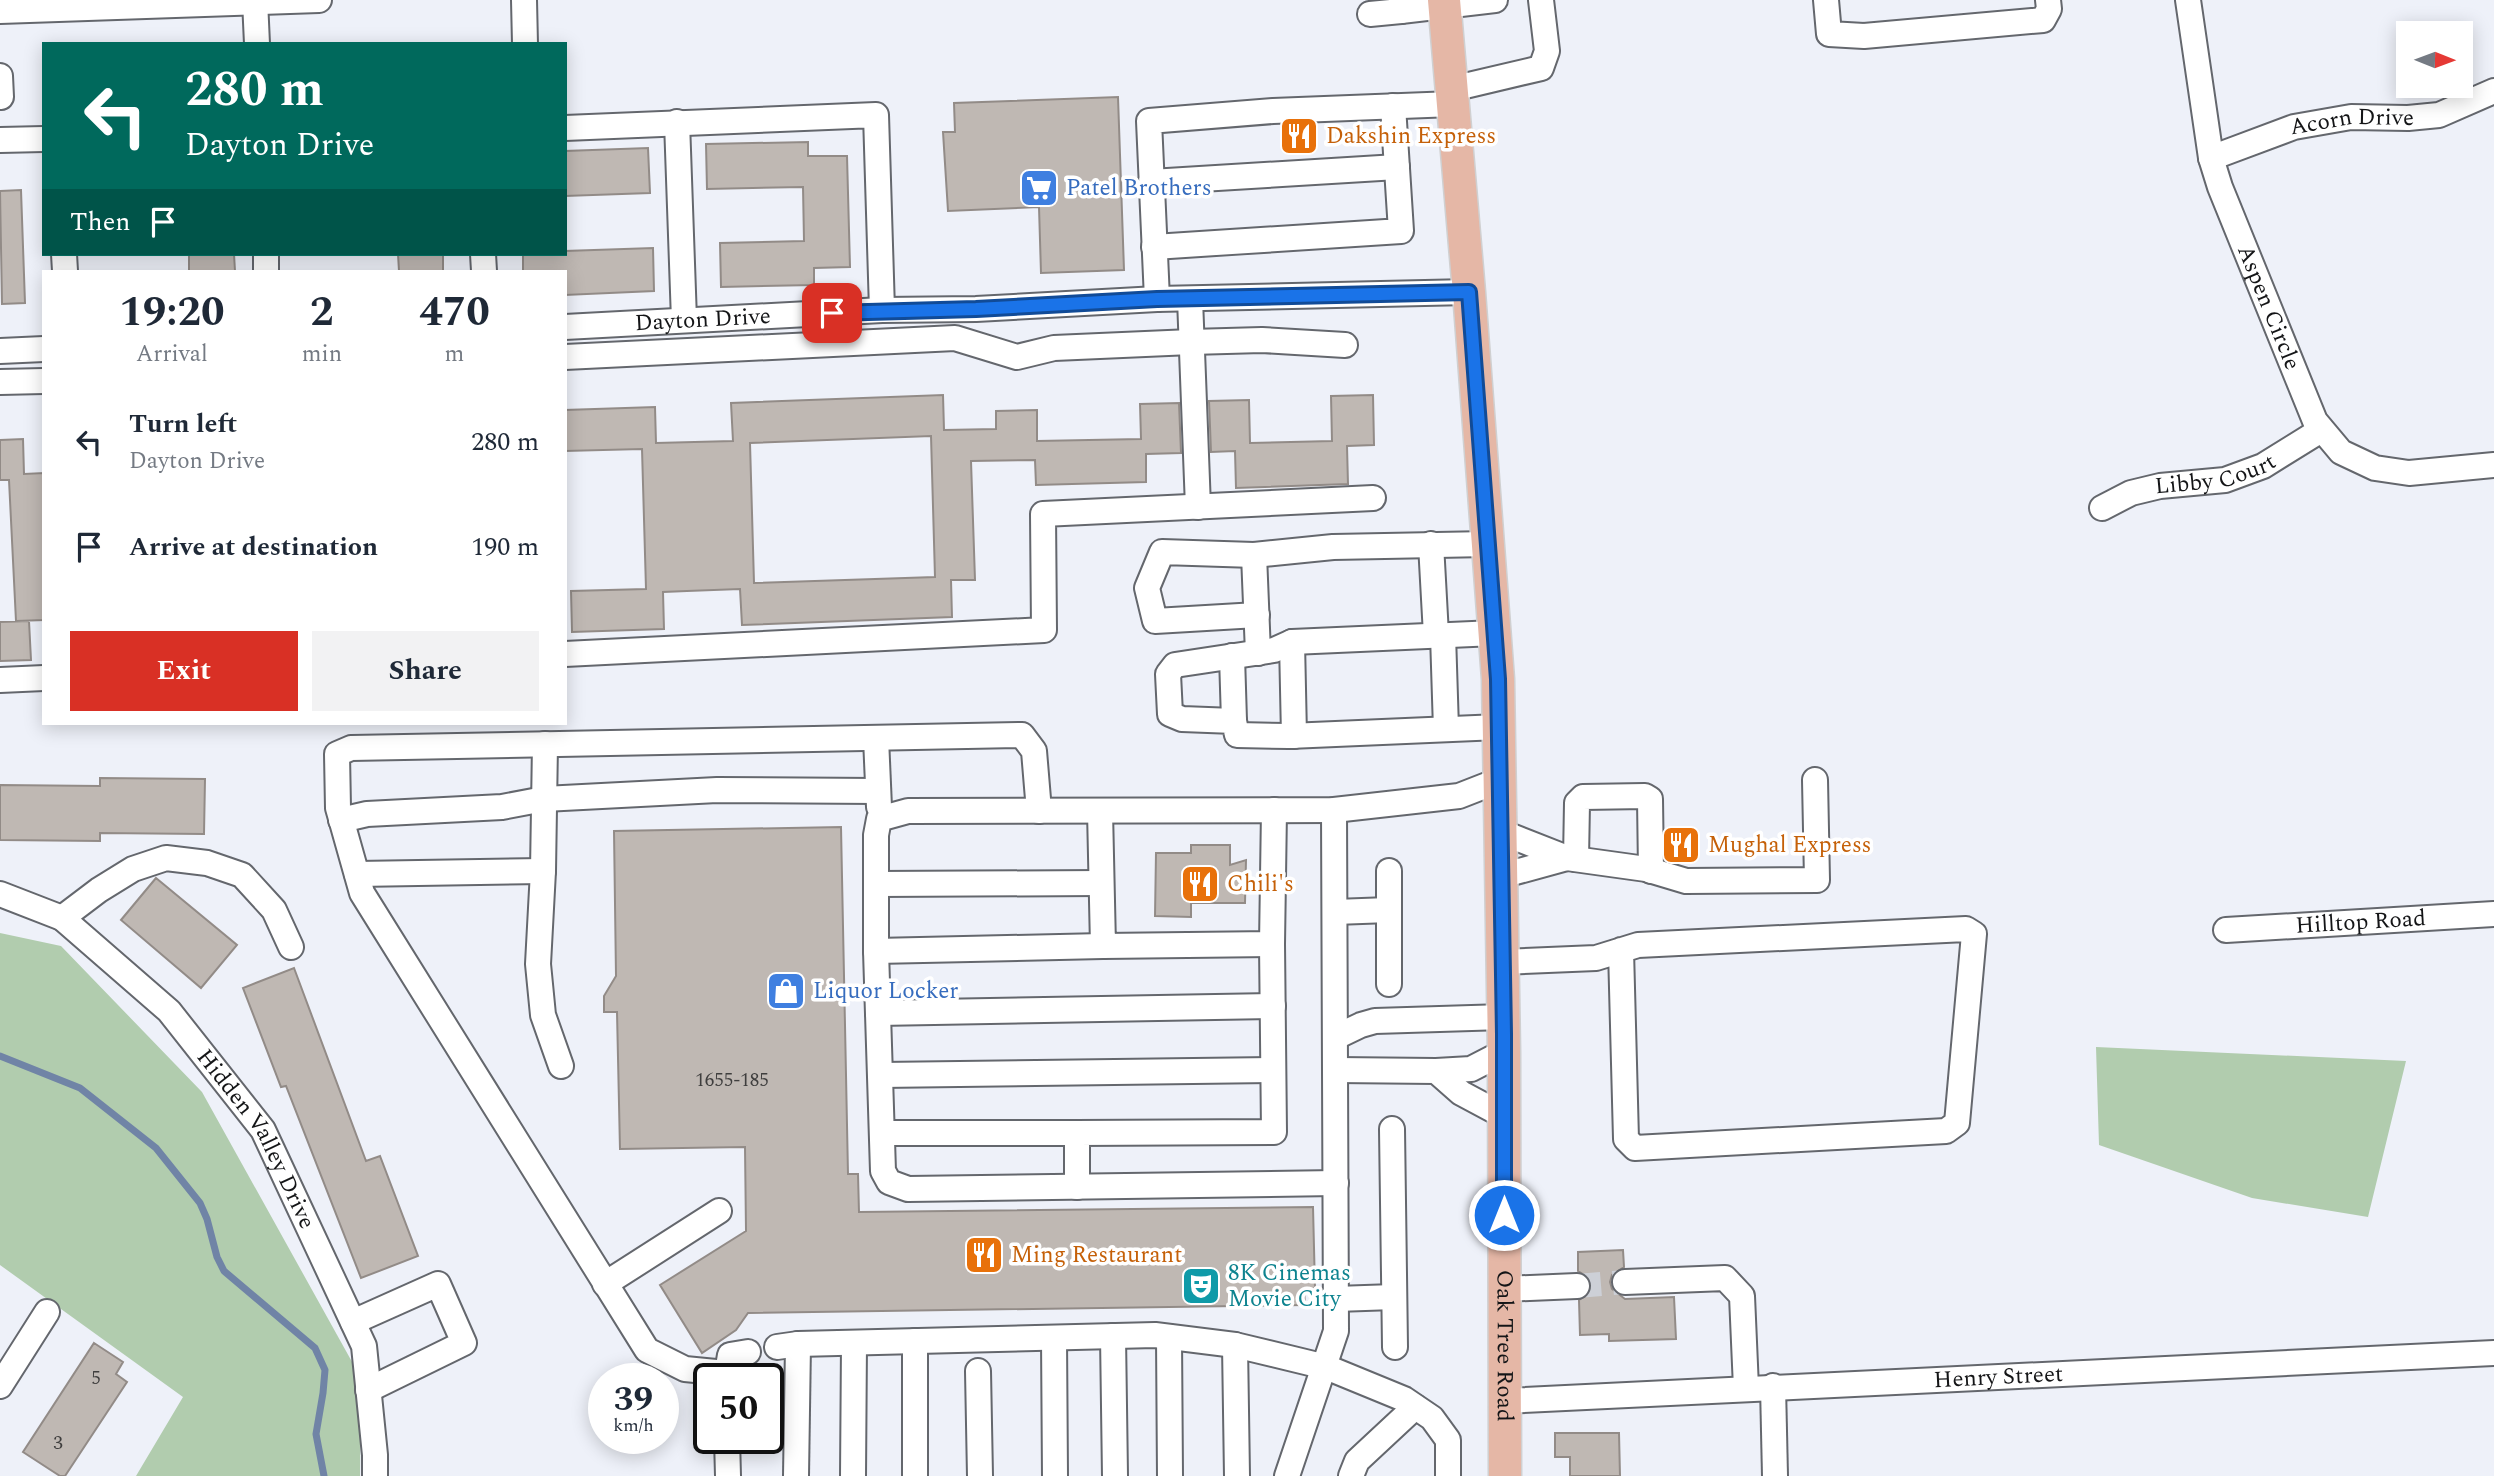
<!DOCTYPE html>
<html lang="en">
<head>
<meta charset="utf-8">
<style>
	body { margin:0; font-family:Spectral,serif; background:#f2f2f3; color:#1f2937; height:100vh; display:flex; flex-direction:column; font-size:26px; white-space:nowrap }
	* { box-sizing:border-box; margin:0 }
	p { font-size:23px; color:#747a83 }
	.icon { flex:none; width:38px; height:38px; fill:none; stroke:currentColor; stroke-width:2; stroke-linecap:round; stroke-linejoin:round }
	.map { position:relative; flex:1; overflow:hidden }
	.details { position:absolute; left:42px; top:270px; width:525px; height:455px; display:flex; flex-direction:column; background:#fff; border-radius:0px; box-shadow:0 4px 18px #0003 }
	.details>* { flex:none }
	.guide { position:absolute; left:42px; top:42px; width:525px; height:214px; border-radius:0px; box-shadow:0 4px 18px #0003; background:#00695c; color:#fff; overflow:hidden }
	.needle { width:46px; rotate:91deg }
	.tools { position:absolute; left:2396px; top:21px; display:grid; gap:14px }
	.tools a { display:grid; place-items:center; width:77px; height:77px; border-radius:0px; background:#fff; box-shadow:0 4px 18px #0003; font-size:35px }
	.speed { position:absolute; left:588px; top:1363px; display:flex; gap:14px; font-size:35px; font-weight:700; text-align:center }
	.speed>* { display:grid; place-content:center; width:91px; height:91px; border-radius:50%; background:#fff; box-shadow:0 4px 18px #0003; line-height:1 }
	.speed small { font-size:18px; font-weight:400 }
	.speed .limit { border:4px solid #111; border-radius:10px; background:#fff; color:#111 }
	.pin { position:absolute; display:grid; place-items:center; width:60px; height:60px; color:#fff; margin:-30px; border-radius:14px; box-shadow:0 4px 10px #0006 }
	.me { position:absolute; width:77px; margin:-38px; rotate:0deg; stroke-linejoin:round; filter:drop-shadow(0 0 5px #0008) }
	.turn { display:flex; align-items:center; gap:24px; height:147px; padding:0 28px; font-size:32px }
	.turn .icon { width:91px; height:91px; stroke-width:2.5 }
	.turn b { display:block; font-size:49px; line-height:60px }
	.then { display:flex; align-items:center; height:66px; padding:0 28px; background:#0003; gap:14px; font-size:26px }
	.eta { display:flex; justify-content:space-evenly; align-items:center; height:119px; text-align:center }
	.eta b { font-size:42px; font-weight:700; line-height:49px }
	.button { display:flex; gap:14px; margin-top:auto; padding:14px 28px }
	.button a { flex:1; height:80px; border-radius:0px; background:#d93025; color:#fff; font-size:28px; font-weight:700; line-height:80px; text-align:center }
	.button a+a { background:#f2f2f3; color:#1f2937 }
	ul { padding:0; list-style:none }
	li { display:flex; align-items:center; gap:21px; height:105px; padding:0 28px }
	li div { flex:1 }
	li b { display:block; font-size:26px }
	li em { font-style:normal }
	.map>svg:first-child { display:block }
	.green { fill:#b1ccae }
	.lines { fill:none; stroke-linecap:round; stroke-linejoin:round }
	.stream { stroke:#7084a6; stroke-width:7 }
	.building { fill:#bfb8b3; stroke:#928b87; stroke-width:2; fill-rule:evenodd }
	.minor-tunnel { stroke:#cdd0d7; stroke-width:24; stroke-dasharray:24 12; stroke-linecap:butt }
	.minor-casing { stroke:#64676d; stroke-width:28 }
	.major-casing { stroke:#d0d0d1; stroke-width:35 }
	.minor { stroke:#fff; stroke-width:24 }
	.major { stroke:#e5b7a6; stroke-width:32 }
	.route-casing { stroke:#114b97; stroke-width:18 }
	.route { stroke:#1a73e8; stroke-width:12 }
	.labels { text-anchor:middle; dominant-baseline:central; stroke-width:7; stroke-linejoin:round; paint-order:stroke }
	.number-label { font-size:19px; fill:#3f3e3e }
	.street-label { font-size:23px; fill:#141517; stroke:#fff }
	.food-label { font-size:23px; fill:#c56008; stroke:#fff; text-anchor:start }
	.shop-label { font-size:23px; fill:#366cbe; stroke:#fff; text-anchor:start }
	.culture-label { font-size:23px; fill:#0d838f; stroke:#fff; text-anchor:start }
</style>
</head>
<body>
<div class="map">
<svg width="2494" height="1476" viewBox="0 0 2494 1476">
	<rect width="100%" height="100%" fill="#eef1f9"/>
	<path class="green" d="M0 933 61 946 202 1092 361 1378 360 1476H136L183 1397 0 1265Z
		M2096 1047 2406 1061 2368 1217 2252 1198 2099 1145Z"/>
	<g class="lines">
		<path class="stream" d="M0 1056 80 1088 156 1148 200 1203 207 1219 217 1257 224 1271 315 1348 325 1370 323 1393 316 1434 324 1476"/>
	</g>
	<path class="building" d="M1118 97 1124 270 1041 273 1039 207 948 211 943 132H955L954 103Z
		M808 142V156H847L850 267 814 268V285L721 287 720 243 804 241 803 187 707 189 706 144Z
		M648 148 650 193 565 196V151Z
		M21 190 25 303 2 304 0 191Z
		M653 248 654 291 565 295V271H523V254H565V251Z
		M189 254H234L235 271H189Z
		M398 254H443V271H399Z
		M943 395 944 430 996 429V411L1037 410V441L1141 439 1140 404 1179 403 1181 453 1146 454V482L1036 485 1035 460 971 461 975 580H951L952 617 742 625 740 589 687 591 663 592 664 629 572 632 571 591 646 589 642 449 565 451V410L655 407 656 443 733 441 731 403ZM931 436 935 577 754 583 750 443Z
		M1373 395 1374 445 1347 446 1348 484 1236 488 1235 451 1211 452 1209 401 1249 400 1250 443 1332 441 1331 396Z
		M23 439 24 474 44 473V620L16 621 9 480H0V440Z
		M29 621 31 660 0 661V622Z
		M100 778 205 779 204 834 100 833V841L0 840V785L100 786Z
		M841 827 848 1174H858L859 1212 1313 1207 1315 1288 1304 1290 1305 1305 748 1313 736 1330 702 1353 660 1285 746 1231 745 1147 620 1149 617 1012H604V996L616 976 614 831Z
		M1191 845H1230V865L1246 860 1245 903H1191V917L1155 916 1156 853H1191Z
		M156 878 237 945 201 988 121 920Z
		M294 968 366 1161 380 1156 418 1256 361 1278 286 1086 281 1087 243 988Z
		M1623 1250 1624 1267 1612 1275 1610 1282 1612 1289 1625 1299 1674 1297 1676 1339 1609 1341V1334L1580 1335 1579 1300 1590 1293 1592 1286 1589 1278 1578 1271V1252Z
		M94 1343 123 1362 116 1374 127 1382 65 1476H60L23 1452Z
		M1555 1433H1619L1620 1476H1570V1457H1555Z"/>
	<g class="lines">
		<path class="minor-tunnel" d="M1577 1286 1625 1282"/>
		<defs>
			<g id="minor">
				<path d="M255 0 257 44"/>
				<path d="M524 0 525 44"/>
				<path d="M1401 0V11L1495 0"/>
				<path d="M1826 0 1829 34 1864 36 2043 20 2049 9 2048 0"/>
				<path id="s1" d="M2188 0 2211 158 2220 187 2315 421 2341 452 2375 468 2409 473 2494 465"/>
				<path d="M0 11 319 0"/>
				<path d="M1370 14 1401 11"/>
				<path d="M0 76 1 97"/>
				<path d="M1452 89 1541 68 1547 51 1541 0"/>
				<path d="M677 122 684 320"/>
				<path d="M565 128 876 115 882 310"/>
				<path d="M0 140 44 139"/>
				<path id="s2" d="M2211 158 2294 127 2351 117 2408 118 2439 115 2494 91"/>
				<path d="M1151 182 1397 167"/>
				<path d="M1154 247 1401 231 1393 106"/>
				<path d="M64 254 65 271"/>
				<path d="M266 254V271"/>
				<path d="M483 254 484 271"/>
				<path d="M1157 299 1149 121 1273 111 1453 104"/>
				<path d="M1190 299 1198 507"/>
				<path id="s3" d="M565 327 882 310 976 309 1157 299 1469 292"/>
				<path d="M0 351 44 349"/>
				<path d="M565 357 955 338 1017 357 1054 348 1191 342 1262 340 1345 345"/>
				<path d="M0 382 44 381"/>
				<path id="s4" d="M2102 508 2131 493 2160 486 2225 480 2263 466 2321 430"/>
				<path d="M1431 544 1436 635"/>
				<path d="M1254 555 1258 653"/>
				<path d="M1257 615 1155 621 1147 588 1162 552 1254 555 1333 547 1488 544"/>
				<path d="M1495 633 1292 642 1274 650 1175 665 1168 674 1170 714 1182 719 1234 721 1237 735 1289 736 1499 727"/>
				<path d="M1443 635 1446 729"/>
				<path d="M1292 642 1294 736"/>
				<path d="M565 654 1044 630 1043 514 1373 498"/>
				<path d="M1232 656 1234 721"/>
				<path d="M0 680 44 678"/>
				<path d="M876 738 879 807"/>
				<path d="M545 744 543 871 538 964 543 1015 561 1066"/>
				<path d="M1100 811 1103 946 1272 944 1274 810"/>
				<path d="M341 820 367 814 502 807 544 799 717 790 878 791"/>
				<path d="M1501 832 1567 858 1501 876"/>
				<path d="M1567 858 1646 869 1686 881 1817 880 1815 780"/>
				<path d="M1576 859 1577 803 1583 797 1645 796 1650 799 1651 871"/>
				<path d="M357 874 543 871"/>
				<path d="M877 884 1101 883"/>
				<path id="s5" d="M0 894 62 918 169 1011 263 1130 364 1346 375 1455V1476"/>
				<path d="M1335 912 1389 910"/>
				<path d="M62 918 99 890 133 869 166 858 207 863 242 875 274 910 291 947"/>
				<path id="s6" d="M2226 930 2494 914"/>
				<path d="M876 951 1103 946"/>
				<path d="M1503 962 1596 958 1638 945 1966 929 1974 934 1957 1123 1946 1131 1635 1148 1626 1139 1621 950"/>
				<path d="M1389 984V871"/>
				<path d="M878 1013 1273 1006"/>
				<path d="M1336 1037 1361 1025 1375 1021 1504 1017"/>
				<path d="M1336 1070 1436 1071 1461 1093 1504 1116"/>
				<path d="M1436 1071 1471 1069 1504 1052"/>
				<path d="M881 1075 1273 1070"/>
				<path d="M1392 1129 1395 1347"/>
				<path d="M882 1133H1077"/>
				<path d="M1336 1183 908 1189 889 1182 883 1171 876 951V835L879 819 908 811 1334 810 1459 796 1500 780"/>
				<path d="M1077 1187V1133L1274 1132 1272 944"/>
				<path d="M1625 1282 1725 1278 1742 1296 1746 1388"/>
				<path d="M605 1284 719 1211"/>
				<path d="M1504 1289 1577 1286"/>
				<path d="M1336 1299 1394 1297"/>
				<path d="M353 1322 438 1284 464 1343 368 1390"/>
				<path d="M1113 1336 1115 1476"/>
				<path d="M1169 1337 1170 1476"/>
				<path d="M1054 1338 1055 1476"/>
				<path d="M915 1341V1476"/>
				<path d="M1235 1345 1237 1476"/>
				<path d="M777 1347 798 1344 1155 1335 1235 1345 1326 1367 1404 1399 1432 1418 1448 1440V1476"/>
				<path d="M978 1371 980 1476"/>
				<path d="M726 1373 685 1369 647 1350 362 893 338 808 337 754 351 748 1022 735 1034 751 1039 811"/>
				<path d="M726 1379 730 1355 748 1352"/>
				<path d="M0 1386 47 1312"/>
				<path d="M1773 1386 1775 1476"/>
				<path id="s7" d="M1504 1401 2494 1353"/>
				<path d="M727 1438 728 1476"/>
				<path d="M796 1476 798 1344"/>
				<path d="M853 1476 854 1343"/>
				<path d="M1287 1476 1336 1331 1334 810"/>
				<path d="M1351 1476 1357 1461 1415 1407"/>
			</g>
			<g id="major">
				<path id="s8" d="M1444 0 1469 292 1498 679 1504 1052 1505 1476"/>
			</g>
		</defs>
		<use href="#minor" class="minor-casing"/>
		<use href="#major" class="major-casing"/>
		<use href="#minor" class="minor"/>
		<use href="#major" class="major"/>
	</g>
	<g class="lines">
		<defs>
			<path id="route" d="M832 313 976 309 1157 299 1469 292 1498 679 1504 1034V1215"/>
		</defs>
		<use href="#route" class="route-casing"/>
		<use href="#route" class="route"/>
	</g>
	<defs>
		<symbol id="restaurant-square" viewBox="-11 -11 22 22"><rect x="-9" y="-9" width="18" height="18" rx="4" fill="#e8710a" stroke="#fff"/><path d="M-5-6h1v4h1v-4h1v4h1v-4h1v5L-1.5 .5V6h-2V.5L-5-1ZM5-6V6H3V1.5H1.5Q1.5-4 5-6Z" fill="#fff"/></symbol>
		<symbol id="supermarket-square" viewBox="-11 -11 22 22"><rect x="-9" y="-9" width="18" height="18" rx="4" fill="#3f7fe0" stroke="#fff"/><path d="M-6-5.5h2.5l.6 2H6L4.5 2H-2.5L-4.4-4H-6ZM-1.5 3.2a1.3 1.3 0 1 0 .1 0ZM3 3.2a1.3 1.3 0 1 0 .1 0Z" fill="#fff"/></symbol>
		<symbol id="shop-square" viewBox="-11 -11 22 22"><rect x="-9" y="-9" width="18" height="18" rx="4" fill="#3f7fe0" stroke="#fff"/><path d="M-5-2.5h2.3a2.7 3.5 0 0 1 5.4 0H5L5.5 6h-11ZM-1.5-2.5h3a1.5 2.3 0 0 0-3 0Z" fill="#fff"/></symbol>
		<symbol id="theatre-square" viewBox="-11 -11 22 22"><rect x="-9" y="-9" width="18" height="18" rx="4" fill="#0f9aa8" stroke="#fff"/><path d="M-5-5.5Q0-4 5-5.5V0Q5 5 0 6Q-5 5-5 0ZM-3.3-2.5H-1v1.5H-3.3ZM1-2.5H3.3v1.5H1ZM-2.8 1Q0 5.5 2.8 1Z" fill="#fff"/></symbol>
	</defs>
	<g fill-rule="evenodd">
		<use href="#restaurant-square" x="1277" y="114" width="44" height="44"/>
		<use href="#supermarket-square" x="1017" y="166" width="44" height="44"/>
		<use href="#restaurant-square" x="1659" y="823" width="44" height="44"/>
		<use href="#restaurant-square" x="1178" y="862" width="44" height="44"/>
		<use href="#shop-square" x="764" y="969" width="44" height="44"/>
		<use href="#restaurant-square" x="962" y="1233" width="44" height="44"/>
		<use href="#theatre-square" x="1179" y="1264" width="44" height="44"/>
	</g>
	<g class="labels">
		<g class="number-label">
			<text x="732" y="1080">1655-185</text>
			<text x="96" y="1378">5</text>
			<text x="58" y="1443">3</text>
		</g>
		<g class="street-label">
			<text stroke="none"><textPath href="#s2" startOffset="147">Acorn Drive</textPath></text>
			<text stroke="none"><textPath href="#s1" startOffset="320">Aspen Circle</textPath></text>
			<text stroke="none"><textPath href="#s3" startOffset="138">Dayton Drive</textPath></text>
			<text stroke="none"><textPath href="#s4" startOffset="119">Libby Court</textPath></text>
			<text stroke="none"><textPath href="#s6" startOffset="135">Hilltop Road</textPath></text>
			<text stroke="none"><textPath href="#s5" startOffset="364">Hidden Valley Drive</textPath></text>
			<text stroke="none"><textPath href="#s8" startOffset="1348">Oak Tree Road</textPath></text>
			<text stroke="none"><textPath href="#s7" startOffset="495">Henry Street</textPath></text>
		</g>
		<g class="food-label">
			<text x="1326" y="136">Dakshin Express</text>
			<text x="1708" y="845">Mughal Express</text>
			<text x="1227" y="884">Chili's</text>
			<text x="1011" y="1255">Ming Restaurant</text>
		</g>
		<g class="shop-label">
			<text x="1066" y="188">Patel Brothers</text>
			<text x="813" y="991">Liquor Locker</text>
		</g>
		<g class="culture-label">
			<text x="1228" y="1273">8K Cinemas<tspan x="1228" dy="26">Movie City</tspan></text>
		</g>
	</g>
</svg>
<div class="tools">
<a><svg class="needle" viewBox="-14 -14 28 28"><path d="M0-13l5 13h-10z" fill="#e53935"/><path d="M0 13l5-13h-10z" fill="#747a83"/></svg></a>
</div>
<div class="speed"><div>39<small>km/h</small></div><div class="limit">50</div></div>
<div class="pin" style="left:832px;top:313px;background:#d93025"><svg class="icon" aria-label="arrive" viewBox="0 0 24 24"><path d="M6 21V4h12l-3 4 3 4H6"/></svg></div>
<svg class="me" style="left:1504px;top:1215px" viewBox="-20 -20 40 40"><circle r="17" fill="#1a73e8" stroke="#fff" stroke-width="3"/><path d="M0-11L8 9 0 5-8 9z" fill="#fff"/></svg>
<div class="guide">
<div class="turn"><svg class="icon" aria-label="left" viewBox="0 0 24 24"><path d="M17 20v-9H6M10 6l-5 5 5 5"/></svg><div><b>280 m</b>Dayton Drive</div></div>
<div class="then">Then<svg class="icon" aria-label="arrive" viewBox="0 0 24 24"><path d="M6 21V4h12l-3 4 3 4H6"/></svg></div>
</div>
<section class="details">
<div class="eta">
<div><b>19:20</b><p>Arrival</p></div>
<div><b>2</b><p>min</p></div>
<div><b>470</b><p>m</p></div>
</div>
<ul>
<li><svg class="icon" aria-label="left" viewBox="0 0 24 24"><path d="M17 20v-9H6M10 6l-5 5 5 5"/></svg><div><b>Turn left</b><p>Dayton Drive</p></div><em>280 m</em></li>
<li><svg class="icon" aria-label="arrive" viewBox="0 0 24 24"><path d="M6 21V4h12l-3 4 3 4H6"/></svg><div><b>Arrive at destination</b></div><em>190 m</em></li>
</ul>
<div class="button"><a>Exit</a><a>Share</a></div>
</section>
</div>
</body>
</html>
